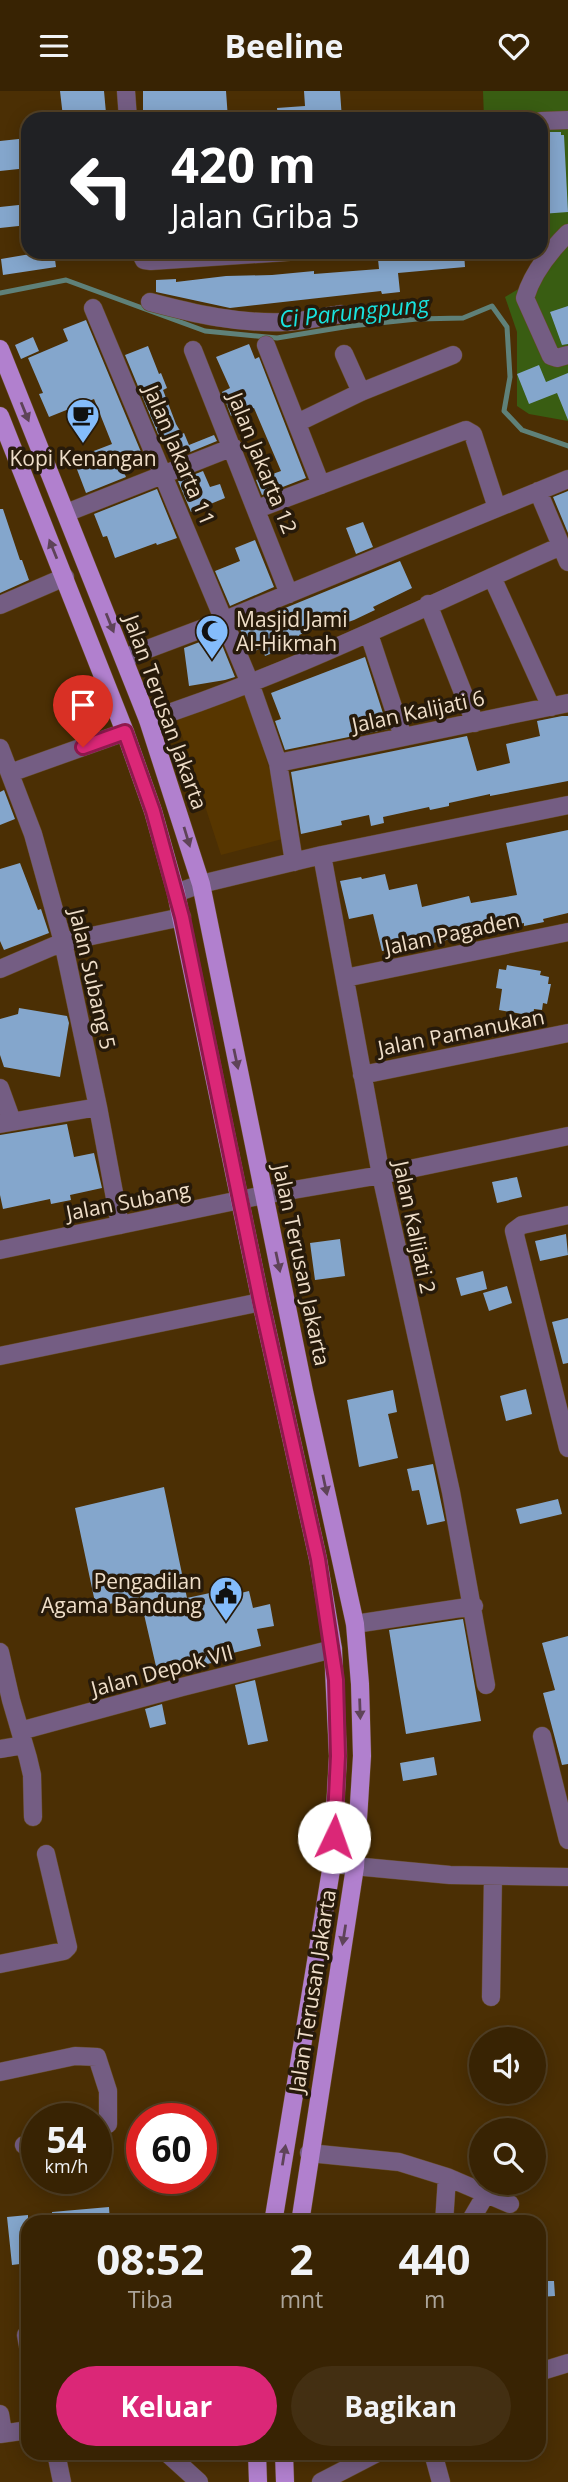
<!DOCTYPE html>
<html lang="id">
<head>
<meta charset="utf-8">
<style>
	body { margin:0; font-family:"Open Sans",sans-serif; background:#432f12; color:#f1f3f6; height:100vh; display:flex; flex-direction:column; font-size:26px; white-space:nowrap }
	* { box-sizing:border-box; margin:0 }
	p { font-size:23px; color:#aba49a }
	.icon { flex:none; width:38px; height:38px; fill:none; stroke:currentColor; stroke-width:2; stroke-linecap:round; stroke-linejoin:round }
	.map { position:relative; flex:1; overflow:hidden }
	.panel { position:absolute; left:21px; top:2124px; width:525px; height:245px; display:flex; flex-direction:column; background:#382303; border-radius:21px; box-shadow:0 4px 18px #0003,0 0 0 2px #524025 }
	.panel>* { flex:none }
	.banner { position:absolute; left:21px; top:21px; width:527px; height:147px; border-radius:21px; box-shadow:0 4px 18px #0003,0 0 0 2px #524025; background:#202124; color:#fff; overflow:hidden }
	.fabs { position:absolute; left:469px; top:1936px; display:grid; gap:14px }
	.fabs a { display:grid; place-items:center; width:77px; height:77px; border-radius:50%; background:#382303; box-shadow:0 4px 18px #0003,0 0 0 2px #524025; font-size:35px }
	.speed { position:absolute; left:21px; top:2012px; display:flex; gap:14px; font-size:35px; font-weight:700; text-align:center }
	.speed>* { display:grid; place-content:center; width:91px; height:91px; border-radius:50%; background:#382303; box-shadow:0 4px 18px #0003,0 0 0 2px #524025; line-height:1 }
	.speed small { font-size:18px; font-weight:400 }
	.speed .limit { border:10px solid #d22; background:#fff; color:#111 }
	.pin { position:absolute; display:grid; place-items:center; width:60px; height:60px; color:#fff; margin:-72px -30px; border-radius:50% 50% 50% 0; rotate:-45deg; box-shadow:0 0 7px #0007 }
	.pin .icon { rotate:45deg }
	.me { position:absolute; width:77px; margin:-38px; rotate:3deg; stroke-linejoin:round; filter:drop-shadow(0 0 5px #0008) }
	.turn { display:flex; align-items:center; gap:24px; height:147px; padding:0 35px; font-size:32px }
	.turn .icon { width:91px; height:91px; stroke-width:2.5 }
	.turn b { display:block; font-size:49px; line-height:60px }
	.eta { display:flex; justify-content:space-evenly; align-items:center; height:119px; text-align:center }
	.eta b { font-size:42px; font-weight:700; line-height:49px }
	.cta { display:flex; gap:14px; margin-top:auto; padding:14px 35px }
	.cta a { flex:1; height:80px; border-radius:42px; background:#db2777; color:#fff; font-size:28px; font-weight:700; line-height:80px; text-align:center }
	.cta a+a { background:#432f12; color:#f1f3f6 }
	header { display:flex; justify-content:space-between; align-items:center; height:91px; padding:0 35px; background:#382303; font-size:32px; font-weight:700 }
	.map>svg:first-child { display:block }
	.built { fill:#573600 }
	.green { fill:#395d12 }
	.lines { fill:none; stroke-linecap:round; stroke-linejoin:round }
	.stream { stroke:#5f8179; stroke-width:5 }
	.building { fill:#84a6cc }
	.minor-casing { stroke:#654b24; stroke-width:19 }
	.tertiary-casing { stroke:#654b24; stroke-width:19 }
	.primary-casing { stroke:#654b24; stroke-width:19 }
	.minor { stroke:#745d83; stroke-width:18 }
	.tertiary { stroke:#745d83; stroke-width:18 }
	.primary { stroke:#b180ce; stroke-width:18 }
	.oneway { fill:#5e4358 }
	.route-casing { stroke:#8e194d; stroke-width:18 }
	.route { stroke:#db2777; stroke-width:12 }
	.labels { text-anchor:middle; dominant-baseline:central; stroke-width:7; stroke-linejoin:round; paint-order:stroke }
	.street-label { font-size:21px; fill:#efdec9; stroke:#271a0a }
	.poi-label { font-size:21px; fill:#efdec9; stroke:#271a0a }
	.water-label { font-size:23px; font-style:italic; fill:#19e3df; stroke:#271a0a }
</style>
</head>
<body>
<header><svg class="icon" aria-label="menu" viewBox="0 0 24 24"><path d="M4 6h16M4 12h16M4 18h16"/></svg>Beeline<svg class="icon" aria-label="heart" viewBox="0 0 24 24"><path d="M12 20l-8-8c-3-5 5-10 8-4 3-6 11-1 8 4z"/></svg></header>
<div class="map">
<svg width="568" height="2391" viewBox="0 0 568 2391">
	<rect width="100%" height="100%" fill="#4b2f04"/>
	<path class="built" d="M245 599 290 746 221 764 176 626Z"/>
	<path class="green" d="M483 0H568V330L529 323 517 315V241L505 206 525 194 537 168V161H541V28H484Z"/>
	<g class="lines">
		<path class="stream" d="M0 202 66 189 205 240 277 247 350 235 417 228 463 227 492 215 507 236 510 286 504 320 522 339 568 355"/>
	</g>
	<path class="building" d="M60 0H104L106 22 63 26Z
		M143 0H226L228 28H148V19H143Z
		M304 0H340L342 28H278L277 17 305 15Z
		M541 41H561V44H564L568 121 541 123Z
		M28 47V77L0 80V50Z
		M28 113V134L0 137V116Z
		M42 161H54L56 176 3 184 1 168Z
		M399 161H464L465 176 398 182 400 201 382 203 381 200 230 217 156 201V189L176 188V191L226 185 272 184 314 180V183L379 178 378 168 400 165Z
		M568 215V253L562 254 550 221Z
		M86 229 141 361 119 370 126 386 86 402 73 368 112 353 94 308 49 326 39 303 43 302 28 267 68 250 63 238Z
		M33 246 39 260 21 268 15 254Z
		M249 253 255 268 259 266 306 387 262 404 256 389 281 380 254 317 231 325 222 301 230 297 216 266Z
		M148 255 159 283 161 282 167 297 163 299 176 333 182 343 184 342 189 354 214 344 217 350 178 366 171 350 162 353 125 264Z
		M539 274 546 291 568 282V329L557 302 529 313 517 283Z
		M203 380 210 396 220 393 225 407 191 421 178 390Z
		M157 398 177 447 157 454 156 452 115 467 107 445 103 446 94 423Z
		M568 400V442L553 406Z
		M0 418H3L20 469H22L29 489 0 502Z
		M363 431 373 456 356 463 346 437Z
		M255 449 274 496 230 515 215 480 240 470 235 457Z
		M400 470 412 497 373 516 375 519 354 529 328 538 326 533 299 544 300 547 279 555 280 559 265 565 262 557 250 562 239 536Z
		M218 544 235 586 225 589 189 595 184 557Z
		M365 566 388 638 285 659 275 630 281 628 271 602Z
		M562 625H568V690L490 705V703L449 712V715L430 719 429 716 383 726 384 732 371 735 369 724 341 730 342 734 301 743 291 681 467 645 477 680 510 672 506 653 540 645 537 630Z
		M4 699 15 728 0 734V701Z
		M568 739V822L543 828 544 831 524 835V832L433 852 432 851 382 860 373 823 349 828 340 790 361 786 362 788 385 783 389 799 417 793 422 816 469 805 471 812 517 804 506 752Z
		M20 772 38 819 41 818 49 842 4 859 0 850V778Z
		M507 874 541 880 540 884 549 886 548 893H551L547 913 543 912 542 919 534 918 533 925 499 919 502 898 496 897 499 878 506 879Z
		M19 917 67 925 69 932 60 986 4 976 0 964V928L18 923Z
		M67 1033 74 1066 94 1062 102 1097 70 1104 71 1109 51 1113 50 1108 3 1118 0 1104V1044Z
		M517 1086 522 1106 497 1112 492 1091Z
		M566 1143 568 1164 540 1170 535 1150Z
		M340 1148 345 1185 315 1189 310 1152Z
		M483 1180 487 1198 461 1205 456 1187Z
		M507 1195 512 1212 489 1220 483 1202Z
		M568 1227V1272L563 1273 552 1231Z
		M526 1298 532 1323 506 1330 500 1305Z
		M393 1299 397 1321 388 1323 398 1367 359 1376 347 1309Z
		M433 1373 445 1430 427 1434 419 1399 412 1400 407 1378Z
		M164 1396 187 1507 219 1500 220 1507 249 1500 253 1517 270 1513 274 1535 257 1538 261 1555 233 1562 234 1567 158 1584 140 1506 96 1516 75 1417Z
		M558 1408 562 1423 520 1433 516 1418Z
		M463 1528 481 1630 406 1643 389 1539Z
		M568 1545V1673L562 1674 543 1602 555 1599 542 1552Z
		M255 1589 268 1650 248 1654 235 1594Z
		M162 1613 166 1633 150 1637 145 1618Z
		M434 1666 437 1684 403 1690 400 1672Z
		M109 2116 110 2132H52V2121Z
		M28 2124V2172L12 2174 7 2126Z
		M539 2190H554L555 2205 539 2206Z"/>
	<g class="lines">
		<defs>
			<path id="minor" d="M126 0 128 28
				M541 30 568 29
				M568 142C550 160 532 183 525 207L551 265 557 267 568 264
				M140 161 144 169 151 170 287 161
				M150 211C195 223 239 233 286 231 304 230 323 226 341 223
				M93 217 250 592 278 672 294 771
				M266 254 321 394
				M193 259 289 503
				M344 263 361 301
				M297 332 361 301 453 264
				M538 400 568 471
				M257 418 466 339 473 343 497 417
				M66 422 233 356
				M492 486 551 616
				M428 513 475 632
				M0 514 65 486
				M369 543 403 646
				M124 567 225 529 568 388
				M148 629C290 583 425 515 561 455
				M0 657 33 743 63 851 98 1016 120 1134
				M278 672 568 612
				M10 682 125 641
				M322 764 381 1084 451 1401 486 1594
				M176 802 201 793 322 764 568 714
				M0 878 63 851 182 826
				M345 887 568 841
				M362 984 568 942
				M0 997 12 1030
				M0 1033 98 1016
				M264 1104 381 1084 568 1045
				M568 1124 522 1134 514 1140 568 1357
				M0 1265 261 1211
				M355 1533 474 1515
				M0 1561 11 1609 28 1667 32 1684 33 1726
				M20 1640 182 1596 333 1558
				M542 1645 568 1749
				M0 1658 24 1654
				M332 1773 450 1784 568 1786
				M0 1873 64 1860 68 1856 46 1763
				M491 1906 493 1785
				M0 1981 75 1965 97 1966 108 2000V2033L96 2036
				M24 2054 37 2051
				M309 2062 399 2071 447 2086 510 2113
				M444 2132 447 2086
				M469 2132 486 2103
				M26 2244 28 2255
				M0 2323 3 2342
				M0 2343 28 2339
				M56 2362 62 2391
				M167 2362 199 2391
				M433 2362 441 2391"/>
			<path id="tertiary" d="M0 1159 264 1104
				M539 2281 568 2272
				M321 2391 377 2362"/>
			<path id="primary" d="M0 258 148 629 201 793 304 1300 355 1533 360 1593 362 1665 355 1776 300 2132
				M0 325 125 641 153 720 176 802 261 1211 318 1468 333 1558 338 1665 332 1773 273 2132
				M257 2362 258 2391
				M284 2362 285 2391"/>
		</defs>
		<use href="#minor" class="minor-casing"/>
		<use href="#tertiary" class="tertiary-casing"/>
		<use href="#primary" class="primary-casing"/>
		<use href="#minor" class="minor"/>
		<use href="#tertiary" class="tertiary"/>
		<use href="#primary" class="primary"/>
	</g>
	<defs><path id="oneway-solid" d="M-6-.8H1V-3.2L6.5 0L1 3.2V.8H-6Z" transform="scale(1.75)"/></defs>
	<g class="oneway">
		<use href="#oneway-solid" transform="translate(25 321) rotate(68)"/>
		<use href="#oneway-solid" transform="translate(53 458) rotate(-112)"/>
		<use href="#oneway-solid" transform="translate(110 532) rotate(68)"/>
		<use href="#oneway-solid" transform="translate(187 746) rotate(73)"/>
		<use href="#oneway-solid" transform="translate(236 968) rotate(78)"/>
		<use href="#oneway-solid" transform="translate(278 1171) rotate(78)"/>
		<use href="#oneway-solid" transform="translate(325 1394) rotate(78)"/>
		<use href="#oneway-solid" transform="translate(360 1618) rotate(88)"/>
		<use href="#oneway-solid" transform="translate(344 1844) rotate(99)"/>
		<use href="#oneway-solid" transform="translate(284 2064) rotate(-81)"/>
	</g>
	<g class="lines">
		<defs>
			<path id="route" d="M83 656 125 641 153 720 182 826 261 1211 318 1468 336 1589 338 1665 334 1746"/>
		</defs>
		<use href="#route" class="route-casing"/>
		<use href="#route" class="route"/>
	</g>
	<defs>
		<symbol id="cafe-pin" viewBox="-11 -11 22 30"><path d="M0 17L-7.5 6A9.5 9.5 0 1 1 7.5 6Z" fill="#84bcfb" stroke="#271a0a"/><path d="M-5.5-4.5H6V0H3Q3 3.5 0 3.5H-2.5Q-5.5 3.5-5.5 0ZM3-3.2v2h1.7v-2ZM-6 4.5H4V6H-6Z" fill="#111"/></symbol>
		<symbol id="mosque-pin" viewBox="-11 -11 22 30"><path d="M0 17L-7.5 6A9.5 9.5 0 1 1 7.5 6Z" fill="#84bcfb" stroke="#271a0a"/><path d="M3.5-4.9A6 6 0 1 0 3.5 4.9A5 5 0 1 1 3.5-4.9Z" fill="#111"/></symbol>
		<symbol id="civic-pin" viewBox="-11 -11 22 30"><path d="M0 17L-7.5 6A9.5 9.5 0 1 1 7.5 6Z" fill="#84bcfb" stroke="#271a0a"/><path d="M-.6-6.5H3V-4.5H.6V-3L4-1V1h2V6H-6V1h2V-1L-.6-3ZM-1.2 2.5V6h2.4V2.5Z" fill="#111"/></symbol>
	</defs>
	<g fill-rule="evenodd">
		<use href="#cafe-pin" x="64" y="305" width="38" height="52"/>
		<use href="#mosque-pin" x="193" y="521" width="38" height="52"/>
		<use href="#civic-pin" x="207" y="1483" width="38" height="52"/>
	</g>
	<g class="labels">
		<g class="street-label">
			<text transform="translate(180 364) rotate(67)">Jalan Jakarta 11</text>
			<text transform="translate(263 372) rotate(68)">Jalan Jakarta 12</text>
			<text transform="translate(418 620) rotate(-12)">Jalan Kalijati 6</text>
			<text transform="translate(166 621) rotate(70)">Jalan Terusan Jakarta</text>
			<text transform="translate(452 842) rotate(-12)">Jalan Pagaden</text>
			<text transform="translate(93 888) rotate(77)">Jalan Subang 5</text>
			<text transform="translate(461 941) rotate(-11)">Jalan Pamanukan</text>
			<text transform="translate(128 1110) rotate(-11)">Jalan Subang</text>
			<text transform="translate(415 1136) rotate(78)">Jalan Kalijati 2</text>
			<text transform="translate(302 1174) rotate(78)">Jalan Terusan Jakarta</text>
			<text transform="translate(162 1579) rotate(-15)">Jalan Depok VII</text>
			<text transform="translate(312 1900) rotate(-81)">Jalan Terusan Jakarta</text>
		</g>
		<g class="poi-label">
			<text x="83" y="367">Kopi Kenangan</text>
			<text x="236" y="528" text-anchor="start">Masjid Jami<tspan x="236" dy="24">Al-Hikmah</tspan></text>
			<text x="202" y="1490" text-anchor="end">Pengadilan<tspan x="202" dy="24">Agama Bandung</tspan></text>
		</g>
		<g class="water-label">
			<text transform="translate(354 220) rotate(-6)">Ci Parungpung</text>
		</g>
	</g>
</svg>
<div class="fabs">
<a><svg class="icon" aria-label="sound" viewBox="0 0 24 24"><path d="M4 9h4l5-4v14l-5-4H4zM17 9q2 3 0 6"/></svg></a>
<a><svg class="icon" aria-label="search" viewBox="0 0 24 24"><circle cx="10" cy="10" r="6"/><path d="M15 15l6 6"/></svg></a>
</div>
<div class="speed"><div>54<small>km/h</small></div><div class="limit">60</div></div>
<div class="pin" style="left:83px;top:656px;background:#d93025"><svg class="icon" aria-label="arrive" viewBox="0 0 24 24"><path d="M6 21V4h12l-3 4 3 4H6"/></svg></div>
<svg class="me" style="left:334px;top:1746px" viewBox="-20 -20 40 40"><circle r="19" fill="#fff"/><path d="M0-13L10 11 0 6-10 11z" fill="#db2777"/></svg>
<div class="banner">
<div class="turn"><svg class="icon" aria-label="left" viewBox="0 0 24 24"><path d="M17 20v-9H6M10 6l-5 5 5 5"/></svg><div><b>420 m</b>Jalan Griba 5</div></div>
</div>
<section class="panel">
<div class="eta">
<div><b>08:52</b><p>Tiba</p></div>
<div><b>2</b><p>mnt</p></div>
<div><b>440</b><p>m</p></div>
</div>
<div class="cta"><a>Keluar</a><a>Bagikan</a></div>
</section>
</div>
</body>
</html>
